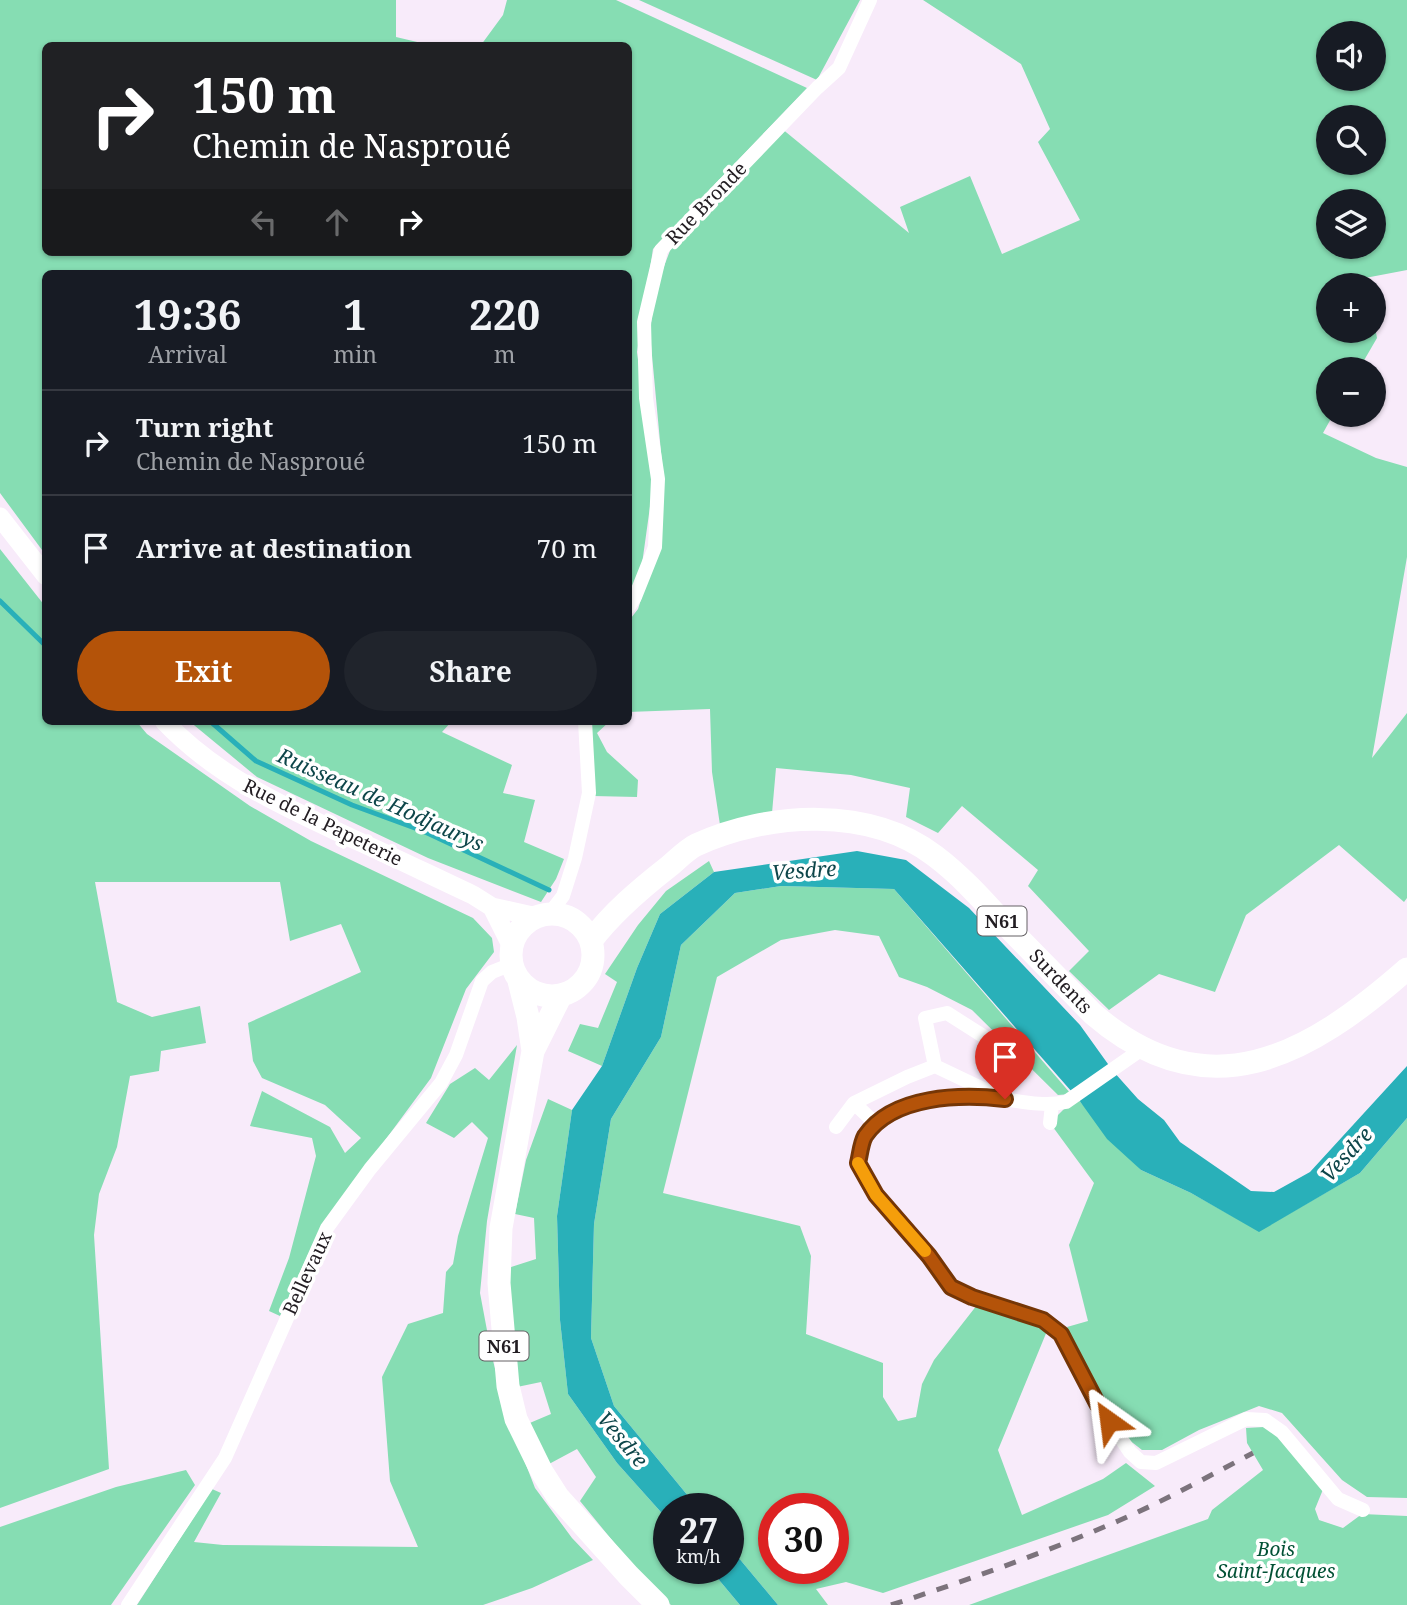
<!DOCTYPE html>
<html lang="en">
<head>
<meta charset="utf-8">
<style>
	body { margin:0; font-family:"Noto Serif",serif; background:#20242c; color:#f1f3f6; height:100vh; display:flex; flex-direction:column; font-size:26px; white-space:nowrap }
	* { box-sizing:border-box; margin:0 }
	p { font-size:23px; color:#9ea1a6 }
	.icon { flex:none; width:38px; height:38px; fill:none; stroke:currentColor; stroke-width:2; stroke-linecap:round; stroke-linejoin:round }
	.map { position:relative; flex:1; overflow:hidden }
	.drawer { position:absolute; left:42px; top:270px; width:590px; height:455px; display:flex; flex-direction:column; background:#171b24; border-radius:10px; box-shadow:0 2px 5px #0004 }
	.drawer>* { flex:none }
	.banner { position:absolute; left:42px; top:42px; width:590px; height:214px; border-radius:10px; box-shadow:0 2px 5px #0004; background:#202124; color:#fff; overflow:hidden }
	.buttons { position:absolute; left:1316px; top:21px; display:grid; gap:14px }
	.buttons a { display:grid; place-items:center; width:70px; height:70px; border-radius:50%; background:#171b24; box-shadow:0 2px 5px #0004; font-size:35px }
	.speed { position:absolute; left:653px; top:1493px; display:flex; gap:14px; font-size:35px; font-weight:700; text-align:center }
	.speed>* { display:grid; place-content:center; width:91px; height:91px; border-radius:50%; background:#171b24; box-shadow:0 2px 5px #0004; line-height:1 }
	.speed small { font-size:18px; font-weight:400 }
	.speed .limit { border:10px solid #d22; background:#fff; color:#111 }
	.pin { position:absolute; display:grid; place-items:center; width:60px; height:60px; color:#fff; margin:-72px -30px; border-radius:50% 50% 50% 0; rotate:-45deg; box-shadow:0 0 7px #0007 }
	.pin .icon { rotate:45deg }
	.me { position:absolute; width:77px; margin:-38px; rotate:329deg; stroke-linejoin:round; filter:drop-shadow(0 0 5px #0008) }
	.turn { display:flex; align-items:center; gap:24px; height:147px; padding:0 35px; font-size:32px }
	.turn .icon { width:91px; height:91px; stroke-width:2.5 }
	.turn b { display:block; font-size:49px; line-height:60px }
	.lanes { display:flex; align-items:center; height:66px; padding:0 35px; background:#0003; justify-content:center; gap:35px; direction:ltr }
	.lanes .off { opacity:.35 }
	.eta { display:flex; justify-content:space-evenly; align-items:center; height:119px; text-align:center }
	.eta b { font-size:42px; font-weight:700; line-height:49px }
	.cta { display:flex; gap:14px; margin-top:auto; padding:14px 35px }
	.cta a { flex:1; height:80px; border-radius:42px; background:#b45309; color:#fff; font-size:28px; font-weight:700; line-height:80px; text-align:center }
	.cta a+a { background:#20242c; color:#f1f3f6 }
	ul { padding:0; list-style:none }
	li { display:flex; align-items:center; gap:21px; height:105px; padding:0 35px; border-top:2px solid #363941 }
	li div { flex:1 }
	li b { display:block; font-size:26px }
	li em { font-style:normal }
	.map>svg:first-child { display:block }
	.green { fill:#86ddb3; fill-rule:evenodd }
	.water { fill:#29b0b9 }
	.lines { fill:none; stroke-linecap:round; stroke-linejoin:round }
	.stream { stroke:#29b0b9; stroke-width:5 }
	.minor { stroke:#fff; stroke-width:14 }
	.secondary { stroke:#fff; stroke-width:19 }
	.primary { stroke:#fff; stroke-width:23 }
	.rail { stroke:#7c737c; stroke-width:5; stroke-dasharray:12 12; stroke-linecap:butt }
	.route-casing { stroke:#753606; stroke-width:18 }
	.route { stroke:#b45309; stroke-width:12 }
	.slow { stroke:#f59e0b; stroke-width:12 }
	.labels { text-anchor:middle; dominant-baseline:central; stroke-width:7; stroke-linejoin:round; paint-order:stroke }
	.shield { fill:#fff; stroke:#646164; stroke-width:2 }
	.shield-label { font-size:18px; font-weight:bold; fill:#221d22 }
	.street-label { font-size:19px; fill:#221d22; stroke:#fff }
	.park-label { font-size:19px; font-style:italic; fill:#025135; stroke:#fff }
	.water-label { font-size:21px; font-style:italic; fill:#0e464a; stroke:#fff }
</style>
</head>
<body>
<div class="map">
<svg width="1407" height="1605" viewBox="0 0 1407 1605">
	<rect width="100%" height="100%" fill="#f8ebfa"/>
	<path class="green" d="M0 0H396V37L430 45 46 46V252H628V46L481 45 503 15 507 0H616L807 88 653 249 637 352 654 478 642 564 633 591 628 588V273H46L45 554 0 493Z
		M639 0H860L817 80Z
		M923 0H1407V270L1365 278 1366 285H1328V331H1374V322L1377 338 1359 369H1328V415H1333L1323 433 1376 458 1407 467V557L1372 758 1407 713V898L1404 902 1339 845 1246 915 1215 992 1159 974 1109 1010 1069 971 1089 951 1028 886 1038 870 962 806 938 833 906 817 910 788 851 775 776 768 772 813 720 825 712 772 710 709 628 712V622L638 609 660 540 662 463 650 334 655 290 671 248 781 128 909 233 900 207 970 176 1002 254 1080 220 1038 142 1050 129 1021 64ZM1328 33H1374V79H1328ZM1328 117H1374V163H1328ZM1328 201H1374V247H1328Z
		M0 549 45 606 46 721H136L147 734 250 806 311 841 473 918 492 938 494 952 466 989 431 1078 324 1223 280 1316 269 1311 289 1258 316 1156 312 1138 250 1126 262 1091 330 1127 345 1153 361 1138 325 1105 262 1078 253 1061 248 1023 361 972 341 924 290 941 280 882H95L117 1002 152 1017 200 1006 206 1043 161 1051 159 1071 130 1076 117 1147 99 1194 94 1235 109 1469 0 1508Z
		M189 721H452L442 732 512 765 503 793 535 800 524 842 564 859 556 879 541 902 428 858 257 777Z
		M588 721H610L597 733 607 752 638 780 637 797 593 796Z
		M709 861 714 872 660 914 637 968 602 1066 568 1051 580 1024 598 1028 617 982 605 974 638 925 666 891Z
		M781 886 894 889 1071 1094 1058 1095 972 1010 927 987 899 977 879 936 835 930 781 940 717 977 663 1193 800 1226 811 1256 806 1334 883 1363V1397L898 1421 916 1417 922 1384 934 1360 977 1305 1015 1315 1047 1331 998 1450 1022 1515 1103 1479 1126 1463 1155 1486 1108 1515 883 1593 846 1582 816 1589 828 1605H778L728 1545V1508H698L614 1406 591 1338 594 1224 611 1119 661 1037 681 945 735 893ZM774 1508H833V1568H774Z
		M517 1045 487 1221 480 1293 492 1357 509 1421 535 1488 572 1538 593 1560 532 1588 483 1605H137L212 1489 221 1493 194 1542 223 1545 418 1547 390 1481 382 1377 408 1324 443 1313 446 1272 453 1264 458 1236 488 1138 472 1122 454 1138 426 1123 450 1084 475 1068 489 1080Z
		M1076 1097 1141 1170 1191 1193 1259 1231 1360 1173 1407 1118V1498L1367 1497 1342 1480 1282 1413 1259 1406 1199 1430 1162 1450H1142L1124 1436 1089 1377 1067 1327 1088 1321 1069 1245 1094 1183 1050 1123Z
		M548 1099 572 1110 557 1216 560 1320 568 1394 617 1463 668 1520V1568H709L740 1605H671L652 1589 580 1501 596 1477 577 1449 549 1464 525 1425 551 1414 541 1382 517 1387 499 1271 536 1259 534 1218 515 1214 526 1160Z
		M1264 1427 1279 1434 1324 1487 1315 1509 1319 1520 1343 1528 1362 1514 1407 1516V1605H969L1208 1519 1212 1510 1263 1470 1247 1443 1246 1428Z
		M186 1470 195 1485 111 1605H0V1527L116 1487Z"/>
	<path class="water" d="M857 851 906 860 969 908 1080 1025 1113 1071 1138 1099 1164 1120 1180 1142 1251 1191 1274 1192 1310 1172 1407 1066V1118L1360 1173 1259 1232 1191 1193 1141 1170 1107 1139 1079 1100 894 889 781 886 735 893 681 945 661 1037 611 1119 594 1224 591 1338 614 1406 698 1508H668V1520L617 1463 568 1394 560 1320 557 1216 572 1110 602 1066 637 968 660 914 714 872Z
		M728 1545 778 1605H740L709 1568H728Z"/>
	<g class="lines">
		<path class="stream" d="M0 601 46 646
			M210 721 256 761 352 805 423 831 549 890"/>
		<path class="minor" d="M628 608 635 597 655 547 658 479 646 398 644 322 661 250 817 88 839 68 870 0
			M549 914 563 896 575 858 589 793 585 721
			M1142 1049 1066 1102C1043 1107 1019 1101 996 1098 953 1094 892 1097 865 1136 861 1143 860 1155 858 1163L876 1195 929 1256 951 1287 972 1297 1043 1320 1061 1333 1098 1405 1130 1452 1141 1462 1156 1463 1246 1419 1265 1420 1282 1432 1338 1499 1363 1510
			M998 1096 935 1066 925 1018 947 1013 1002 1048
			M854 1103 877 1125
			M1050 1123 1052 1105
			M836 1127 854 1103 907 1077 935 1066
			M128 1605 225 1458 327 1228 370 1169 441 1083 456 1055 482 981 492 972 512 964"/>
		<path class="secondary" d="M0 517 46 576
			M164 721C216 776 284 807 351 838 392 856 432 876 473 895L492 907 537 917
			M492 907 511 945"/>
		<path class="primary" d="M511 955a41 41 0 1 1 82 0a41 41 0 1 1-82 0Z
			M591 941C612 913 639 890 667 868 676 861 686 850 696 845 768 812 870 806 935 856 959 874 980 897 1000 919 1031 951 1062 982 1093 1014 1208 1113 1308 1056 1407 969
			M519 981 528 1017 533 1051
			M561 995 533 1051 501 1228 499 1283 508 1386 516 1419 542 1472 558 1497 629 1576 658 1605"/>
		<path class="rail" d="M891 1605C968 1580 1044 1553 1118 1521 1164 1501 1209 1476 1253 1453"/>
	</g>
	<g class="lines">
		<defs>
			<path id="route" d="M1005 1099C961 1094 893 1095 865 1136 861 1143 860 1155 858 1163L876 1195 929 1256 951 1287 972 1297 1043 1320 1061 1334 1098 1405 1109 1421"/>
		</defs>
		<use href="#route" class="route-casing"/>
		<use href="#route" class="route"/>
		<path class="slow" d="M858 1163 876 1195 925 1251"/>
	</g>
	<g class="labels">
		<g class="shield">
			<rect x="977.5" y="906.5" width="49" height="29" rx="5"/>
			<rect x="479.5" y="1331.5" width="49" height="29" rx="5"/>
		</g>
		<g class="shield-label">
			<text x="1002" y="921">N61</text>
			<text x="504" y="1346">N61</text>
		</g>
		<g class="street-label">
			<text transform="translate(706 203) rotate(-46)">Rue Bronde</text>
			<text transform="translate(323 822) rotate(26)">Rue de la Papeterie</text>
			<text transform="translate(1061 981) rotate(46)">Surdents</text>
			<text transform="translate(307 1273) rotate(-65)">Bellevaux</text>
		</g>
		<g class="park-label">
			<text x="1276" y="1549">Bois<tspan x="1276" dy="22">Saint-Jacques</tspan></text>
		</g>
		<g class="water-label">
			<text transform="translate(381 799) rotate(24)">Ruisseau de Hodjaurys</text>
			<text transform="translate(804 870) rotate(-4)">Vesdre</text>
			<text transform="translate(1346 1154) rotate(-48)">Vesdre</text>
			<text transform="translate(623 1439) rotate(50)">Vesdre</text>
		</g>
	</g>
</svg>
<div class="buttons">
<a><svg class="icon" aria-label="sound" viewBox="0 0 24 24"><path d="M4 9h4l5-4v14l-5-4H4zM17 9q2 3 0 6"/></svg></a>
<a><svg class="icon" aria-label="search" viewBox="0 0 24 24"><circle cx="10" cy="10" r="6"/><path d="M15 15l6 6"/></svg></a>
<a><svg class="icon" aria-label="layers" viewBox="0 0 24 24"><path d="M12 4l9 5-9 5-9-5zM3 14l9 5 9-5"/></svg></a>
<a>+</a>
<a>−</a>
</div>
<div class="speed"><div>27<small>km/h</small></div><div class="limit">30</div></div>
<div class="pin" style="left:1005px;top:1099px;background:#d93025"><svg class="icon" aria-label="arrive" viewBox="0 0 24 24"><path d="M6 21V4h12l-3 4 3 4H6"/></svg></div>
<svg class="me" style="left:1109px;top:1421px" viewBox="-20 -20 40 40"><path d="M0-17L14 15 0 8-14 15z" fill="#b45309" stroke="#fff" stroke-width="4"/></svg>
<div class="banner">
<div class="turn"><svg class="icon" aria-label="right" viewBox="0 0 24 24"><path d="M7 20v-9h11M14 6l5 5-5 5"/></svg><div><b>150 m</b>Chemin de Nasproué</div></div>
<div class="lanes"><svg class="icon off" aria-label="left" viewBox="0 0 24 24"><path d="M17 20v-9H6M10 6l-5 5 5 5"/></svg><svg class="icon off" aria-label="ahead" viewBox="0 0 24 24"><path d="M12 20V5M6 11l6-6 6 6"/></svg><svg class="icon" aria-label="right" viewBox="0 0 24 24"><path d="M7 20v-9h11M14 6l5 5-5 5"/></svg></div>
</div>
<section class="drawer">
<div class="eta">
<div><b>19:36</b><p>Arrival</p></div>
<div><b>1</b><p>min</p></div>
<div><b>220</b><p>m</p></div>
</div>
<ul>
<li><svg class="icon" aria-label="right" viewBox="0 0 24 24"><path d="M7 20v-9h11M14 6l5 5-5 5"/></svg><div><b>Turn right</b><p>Chemin de Nasproué</p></div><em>150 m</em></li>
<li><svg class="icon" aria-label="arrive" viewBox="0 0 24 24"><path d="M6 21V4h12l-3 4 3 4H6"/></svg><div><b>Arrive at destination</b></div><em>70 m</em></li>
</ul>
<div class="cta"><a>Exit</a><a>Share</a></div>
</section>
</div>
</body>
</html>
